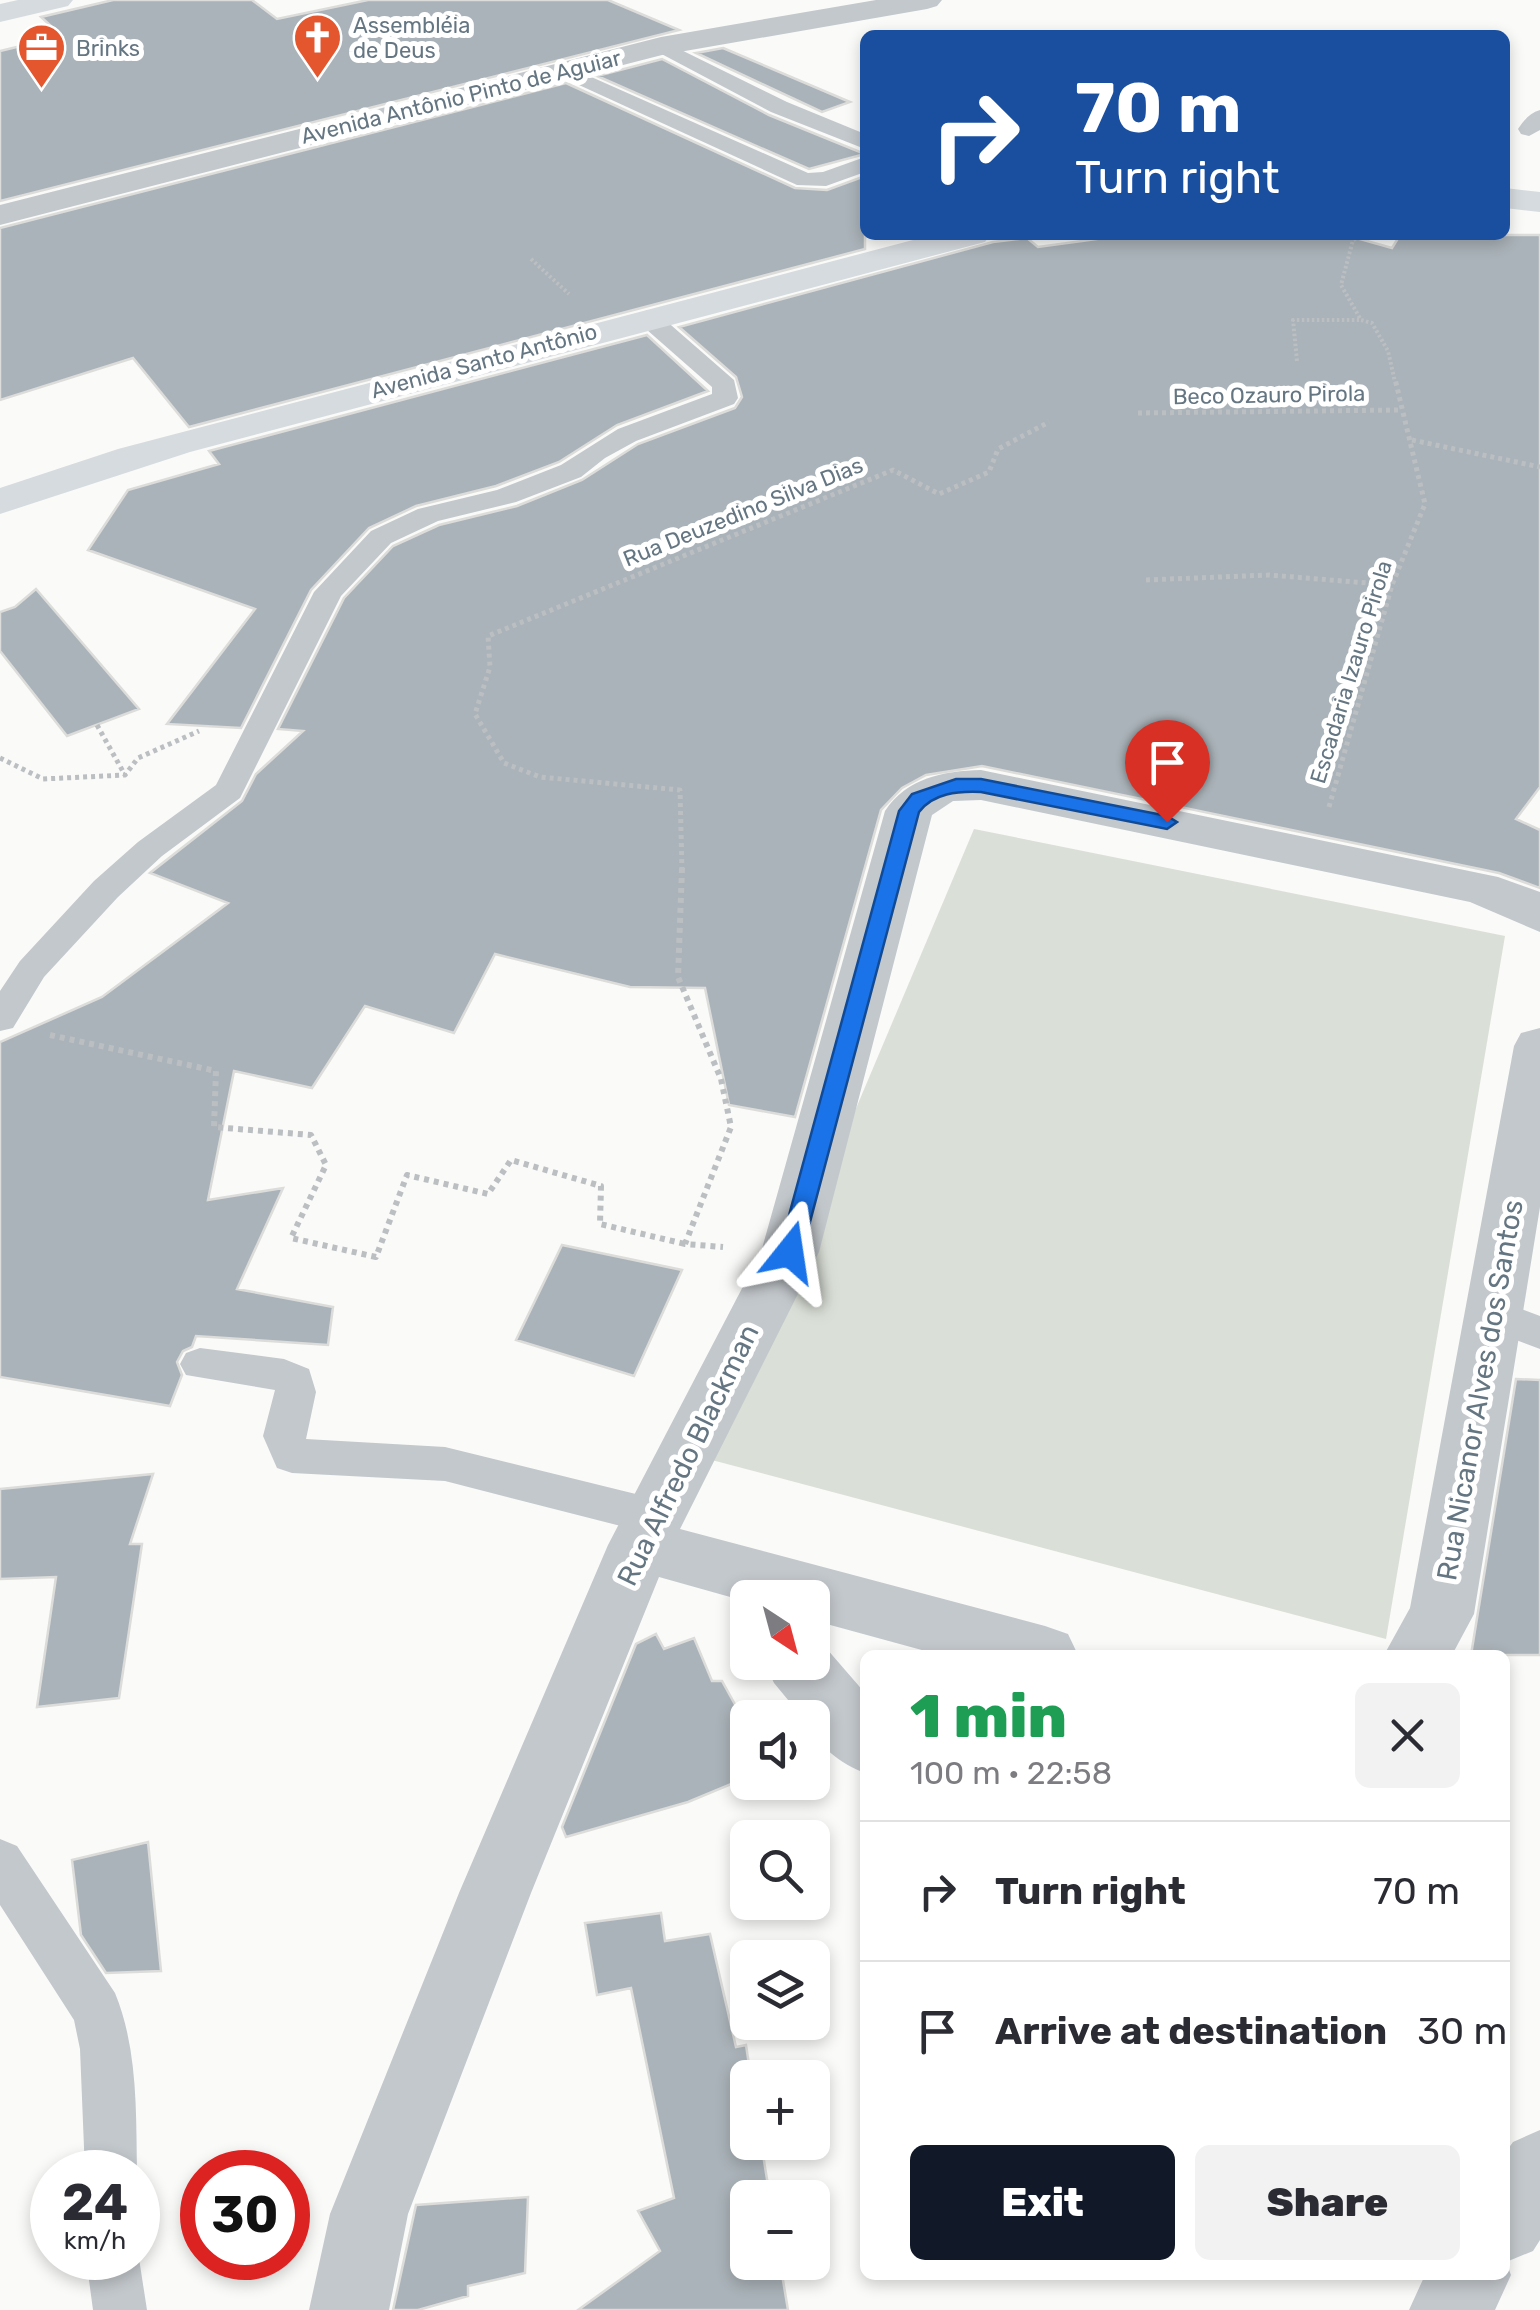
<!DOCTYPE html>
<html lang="en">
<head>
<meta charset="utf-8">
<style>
	body { margin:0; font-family:Rubik,sans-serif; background:#f2f2f3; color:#2b2b33; height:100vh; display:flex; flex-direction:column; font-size:38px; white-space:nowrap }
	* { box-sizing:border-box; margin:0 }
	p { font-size:32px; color:#7c7c81 }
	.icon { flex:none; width:55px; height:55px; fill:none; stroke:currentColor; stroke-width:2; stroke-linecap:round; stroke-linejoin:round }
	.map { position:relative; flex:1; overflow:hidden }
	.sheet { position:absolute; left:860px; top:1650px; width:650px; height:630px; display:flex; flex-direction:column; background:#fff; border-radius:15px; box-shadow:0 5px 15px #0003 }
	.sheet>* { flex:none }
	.hud { position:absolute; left:860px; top:30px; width:650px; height:210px; border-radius:15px; box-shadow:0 5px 15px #0003; background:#1a4fa0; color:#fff; overflow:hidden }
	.needle { width:65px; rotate:144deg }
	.buttons { position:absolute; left:730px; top:1580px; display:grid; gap:20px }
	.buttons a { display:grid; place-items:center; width:100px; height:100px; border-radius:15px; background:#fff; box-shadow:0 5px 15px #0003; font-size:50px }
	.speed { position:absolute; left:30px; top:2150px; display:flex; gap:20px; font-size:50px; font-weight:700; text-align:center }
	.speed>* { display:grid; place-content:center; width:130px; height:130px; border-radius:50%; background:#fff; box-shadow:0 5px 15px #0003; line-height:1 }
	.speed small { font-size:25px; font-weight:400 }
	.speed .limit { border:15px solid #d22; background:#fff; color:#111 }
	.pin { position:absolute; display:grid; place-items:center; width:85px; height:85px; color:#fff; margin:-102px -42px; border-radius:50% 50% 50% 0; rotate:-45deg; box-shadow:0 0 10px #0007 }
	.pin .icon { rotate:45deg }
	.me { position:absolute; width:110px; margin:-55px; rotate:15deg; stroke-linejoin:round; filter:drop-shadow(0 0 8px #0008) }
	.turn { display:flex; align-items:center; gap:35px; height:210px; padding:0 50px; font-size:45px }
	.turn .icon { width:130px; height:130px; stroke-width:2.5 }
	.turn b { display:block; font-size:70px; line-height:85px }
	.round { display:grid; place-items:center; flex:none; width:105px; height:105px; border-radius:15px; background:#f2f2f3 }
	.head { display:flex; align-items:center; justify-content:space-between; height:170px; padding:0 50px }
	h1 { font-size:60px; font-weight:800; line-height:75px; color:#1e9e55 }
	.button { display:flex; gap:20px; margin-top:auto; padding:20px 50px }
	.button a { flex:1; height:115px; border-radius:15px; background:#111827; color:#fff; font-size:40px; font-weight:800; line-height:115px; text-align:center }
	.button a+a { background:#f2f2f3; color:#2b2b33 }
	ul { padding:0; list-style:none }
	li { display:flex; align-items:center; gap:30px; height:140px; padding:0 50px; border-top:2px solid #e1e1e2 }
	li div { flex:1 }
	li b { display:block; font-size:38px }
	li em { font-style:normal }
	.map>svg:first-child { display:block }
	.green { fill:#dadfd7 }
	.building { fill:#aab3b9; stroke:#dcdcda; stroke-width:2.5 }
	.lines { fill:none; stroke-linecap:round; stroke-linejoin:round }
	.path-far2 { stroke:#bbbfc2; stroke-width:4; stroke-dasharray:2.5 2.5; stroke-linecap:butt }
	.path-far1 { stroke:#bbbfc2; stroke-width:5; stroke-dasharray:4 4; stroke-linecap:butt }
	.path { stroke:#bbbfc2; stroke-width:6; stroke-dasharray:5 5; stroke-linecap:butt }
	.lane { fill:#c3c8cc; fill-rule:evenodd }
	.street { fill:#c3c8cc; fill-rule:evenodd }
	.secondary { fill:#d6dbdf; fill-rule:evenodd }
	.route { fill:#1a73e8; stroke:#114b97; stroke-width:2.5 }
	.labels { text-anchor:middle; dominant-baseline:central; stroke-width:10; stroke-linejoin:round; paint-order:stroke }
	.far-poi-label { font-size:22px; fill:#657683; stroke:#fff; text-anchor:start }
	.far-street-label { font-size:22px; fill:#657683; stroke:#fff }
	.street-label { font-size:28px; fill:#657683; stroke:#fff }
</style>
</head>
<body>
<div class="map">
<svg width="1540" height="2310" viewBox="0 0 1540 2310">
	<rect width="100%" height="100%" fill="#fafaf8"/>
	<path class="green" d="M974 829 1505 936 1386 1639 708 1459Z"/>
	<path class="building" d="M113 0H252L277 19 368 0H608L679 30 0 201V51L62 36 41 17Z
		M723 48 850 102 822 112 696 53Z
		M662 59 769 115 865 154 809 169 597 76Z
		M566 83 795 188 827 190 865 176V249L189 427 133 358 0 400V228Z
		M1126 235 1353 237 1392 248 1400 235H1540V787L1516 819 1540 830V888L1499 873 982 766 926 775 902 788 881 810 795 1117 729 1105 705 988 630 987 495 954 454 1033 365 1006 312 1088 234 1071 208 1200 283 1188 237 1289 333 1307 328 1345 196 1336 192 1347 183 1351 177 1362 182 1375 170 1406 0 1377V1042L102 997 228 903 150 873 242 801 256 774 303 731 278 729 344 598 393 546 439 525 517 506 582 480 638 444 735 408 742 397 736 377 679 327 993 242 1027 238 1038 247Z
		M647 335 708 391 617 425 559 462 496 486 416 506 369 528 311 590 241 728 167 724 255 609 88 550 128 490 219 464 209 451Z
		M36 589 139 709 67 736 0 651V612L15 607Z
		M562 1245 682 1270 634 1376 516 1340Z
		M1516 1379 1540 1380V1655H1471Z
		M153 1474 130 1544H142L119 1698 37 1707 56 1577 0 1579V1489Z
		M656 1634 664 1649 694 1638 712 1681H722L748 1728V1777L688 1802 566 1837 562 1827 636 1644Z
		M148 1842 161 1971 106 1973 81 1935 72 1860Z
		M661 1913 665 1941 710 1934 736 2047 746 2045 751 2078H748V2142H761L770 2198H748V2262H780L788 2310H578L660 2251 638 2211 674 2198 631 1988 597 1995 585 1923Z
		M528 2197 525 2273 468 2286V2296L418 2310H393L416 2205Z"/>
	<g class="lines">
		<path class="path-far2" d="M1365 235 1353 240 1341 285 1361 320 1372 323 1388 351 1395 382
			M531 259 569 294
			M1297 361 1293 320H1359"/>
		<path class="path-far1" d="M1138 413 1400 410
			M1412 440 1540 467
			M1146 580 1269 575 1392 585
			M97 725 125 775
			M0 758 43 779 125 775 138 758 199 731
			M1329 807 1392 585 1425 504 1395 379
			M682 871 680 790 540 777 504 763 475 714 490 667 488 636 893 470 939 494 989 472 998 449 1049 422"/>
		<path class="path" d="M682 868 678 977 721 1079 731 1127 685 1244 723 1247
			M50 1035 216 1071 214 1127 311 1135 326 1165 291 1238 376 1257 407 1175 488 1194 511 1160 601 1186 600 1224 685 1244"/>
		<path class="lane" d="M661 40 787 102 865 134V149L771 112 654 50 651 46Z
			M562 64 808 173 823 172 865 157V172L826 186 797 185 555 74 551 70 555 66Z
			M1540 110V130L1529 136 1521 134 1518 129C1524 120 1530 113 1540 110Z
			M647 310 656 312 734 380 738 398 734 404 636 441 605 458 581 477 516 502 438 521 391 543 341 596 240 798 162 856 118 897 44 977 13 1028 0 1031V991L20 961 94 881 138 842 216 785 314 592 371 531 418 509 497 490 561 465 618 429 712 394V387L638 322 635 317Z
			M1491 1298 1540 1316V1349L1477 1325 1471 1314 1477 1303Z
			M200 1348 284 1359 309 1369 316 1392 306 1439 445 1447 652 1498 667 1503 673 1516 667 1529 652 1534 445 1481 292 1473 277 1468 263 1436 275 1390 186 1375 180 1364 186 1353Z
			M0 1839 17 1846 115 1993C138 2049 136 2113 137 2172H85L80 2049 74 2020 0 1905Z
			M138 2252 147 2310H93L86 2258H138Z"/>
		<path class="street" d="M876 0H942L937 6 927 9 662 55 0 225V205L661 37Z
			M981 770 1498 877 1540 892V932L1470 902 981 800 953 801 932 815 819 1252 680 1529 1045 1626 1068 1634 1078 1655H940L812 1620V1598H748V1602L659 1577 531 1893 408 2214 389 2310H309L330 2214 459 1893 608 1545 761 1252 885 811C907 778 943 771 981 770Z
			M1540 1028V1207L1474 1614 1452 1655H1384L1410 1608 1514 1046 1521 1033Z
			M812 1638 820 1641 865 1693V1773C842 1764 812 1745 812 1718H803L774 1683 764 1662H812Z
			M1540 2130V2240L1533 2251 1506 2262 1511 2275 1495 2310H1409L1425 2275H1505V2153L1513 2142Z"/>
		<path class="secondary" d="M18 0H73L68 6 0 22V4Z
			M1505 188 1540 192V212L1505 208Z
			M932 235H990L985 242 190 452 0 514V488L118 449Z"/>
	</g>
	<path class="route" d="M956 779H981L1167 816 1177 822 1167 829 981 792C958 791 933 793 919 812L802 1252 790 1261 782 1258 779 1252 899 811 912 794Z"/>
	<defs>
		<symbol id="church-pin" viewBox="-11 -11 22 30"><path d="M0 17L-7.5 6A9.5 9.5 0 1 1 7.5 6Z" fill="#e4572e" stroke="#fff"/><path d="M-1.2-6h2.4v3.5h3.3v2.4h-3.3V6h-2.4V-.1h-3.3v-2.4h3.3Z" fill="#fff"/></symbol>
		<symbol id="office-pin" viewBox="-11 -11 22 30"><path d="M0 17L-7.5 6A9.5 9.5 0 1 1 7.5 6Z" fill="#e4572e" stroke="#fff"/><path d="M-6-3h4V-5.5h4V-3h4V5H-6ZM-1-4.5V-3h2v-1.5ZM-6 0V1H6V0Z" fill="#fff"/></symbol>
	</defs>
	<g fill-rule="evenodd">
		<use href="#church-pin" x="290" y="10" width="55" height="75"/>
		<use href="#office-pin" x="14" y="20" width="55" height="75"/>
	</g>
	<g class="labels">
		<g class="far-poi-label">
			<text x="353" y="25">Assembléia<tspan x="353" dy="25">de Deus</tspan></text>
			<text x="76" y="48">Brinks</text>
		</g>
		<g class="far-street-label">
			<text transform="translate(461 97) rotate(-14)">Avenida Antônio Pinto de Aguiar</text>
			<text transform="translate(484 361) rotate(-15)">Avenida Santo Antônio</text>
			<text transform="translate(1269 395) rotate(-1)">Beco Ozauro Pirola</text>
			<text transform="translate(743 512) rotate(-22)">Rua Deuzedino Silva Dias</text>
			<text transform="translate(1351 672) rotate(-73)">Escadaria Izauro Pirola</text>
		</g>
		<g class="street-label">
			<text transform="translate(1480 1390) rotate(-80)">Rua Nicanor Alves dos Santos</text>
			<text transform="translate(688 1455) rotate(-64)">Rua Alfredo Blackman</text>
		</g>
	</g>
</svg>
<div class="buttons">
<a><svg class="needle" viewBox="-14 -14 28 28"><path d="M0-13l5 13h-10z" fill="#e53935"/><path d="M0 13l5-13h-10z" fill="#7c7c81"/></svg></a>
<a><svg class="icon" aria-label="sound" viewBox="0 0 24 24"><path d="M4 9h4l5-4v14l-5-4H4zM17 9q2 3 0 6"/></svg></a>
<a><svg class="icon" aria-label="search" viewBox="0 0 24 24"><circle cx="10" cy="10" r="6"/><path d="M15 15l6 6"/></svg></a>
<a><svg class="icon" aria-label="layers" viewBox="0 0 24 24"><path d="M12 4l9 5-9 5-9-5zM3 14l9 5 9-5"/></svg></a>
<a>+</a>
<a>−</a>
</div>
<div class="speed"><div>24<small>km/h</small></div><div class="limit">30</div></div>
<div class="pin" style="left:1167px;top:822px;background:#d93025"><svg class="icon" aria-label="arrive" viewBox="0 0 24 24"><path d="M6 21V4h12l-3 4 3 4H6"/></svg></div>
<svg class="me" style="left:790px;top:1252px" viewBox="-20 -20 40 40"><path d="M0-17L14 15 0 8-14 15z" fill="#1a73e8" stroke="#fff" stroke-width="4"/></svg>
<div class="hud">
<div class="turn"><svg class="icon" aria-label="right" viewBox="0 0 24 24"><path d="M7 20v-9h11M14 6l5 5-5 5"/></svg><div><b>70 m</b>Turn right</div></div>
</div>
<section class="sheet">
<div class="head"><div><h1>1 min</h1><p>100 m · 22:58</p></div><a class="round"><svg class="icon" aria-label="close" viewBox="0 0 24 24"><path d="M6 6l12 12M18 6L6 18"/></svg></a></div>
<ul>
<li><svg class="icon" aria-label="right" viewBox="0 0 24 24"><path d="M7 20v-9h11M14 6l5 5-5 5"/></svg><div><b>Turn right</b></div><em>70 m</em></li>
<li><svg class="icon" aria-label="arrive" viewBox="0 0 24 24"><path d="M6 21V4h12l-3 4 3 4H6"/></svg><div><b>Arrive at destination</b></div><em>30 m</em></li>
</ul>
<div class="button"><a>Exit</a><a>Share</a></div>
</section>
</div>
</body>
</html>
